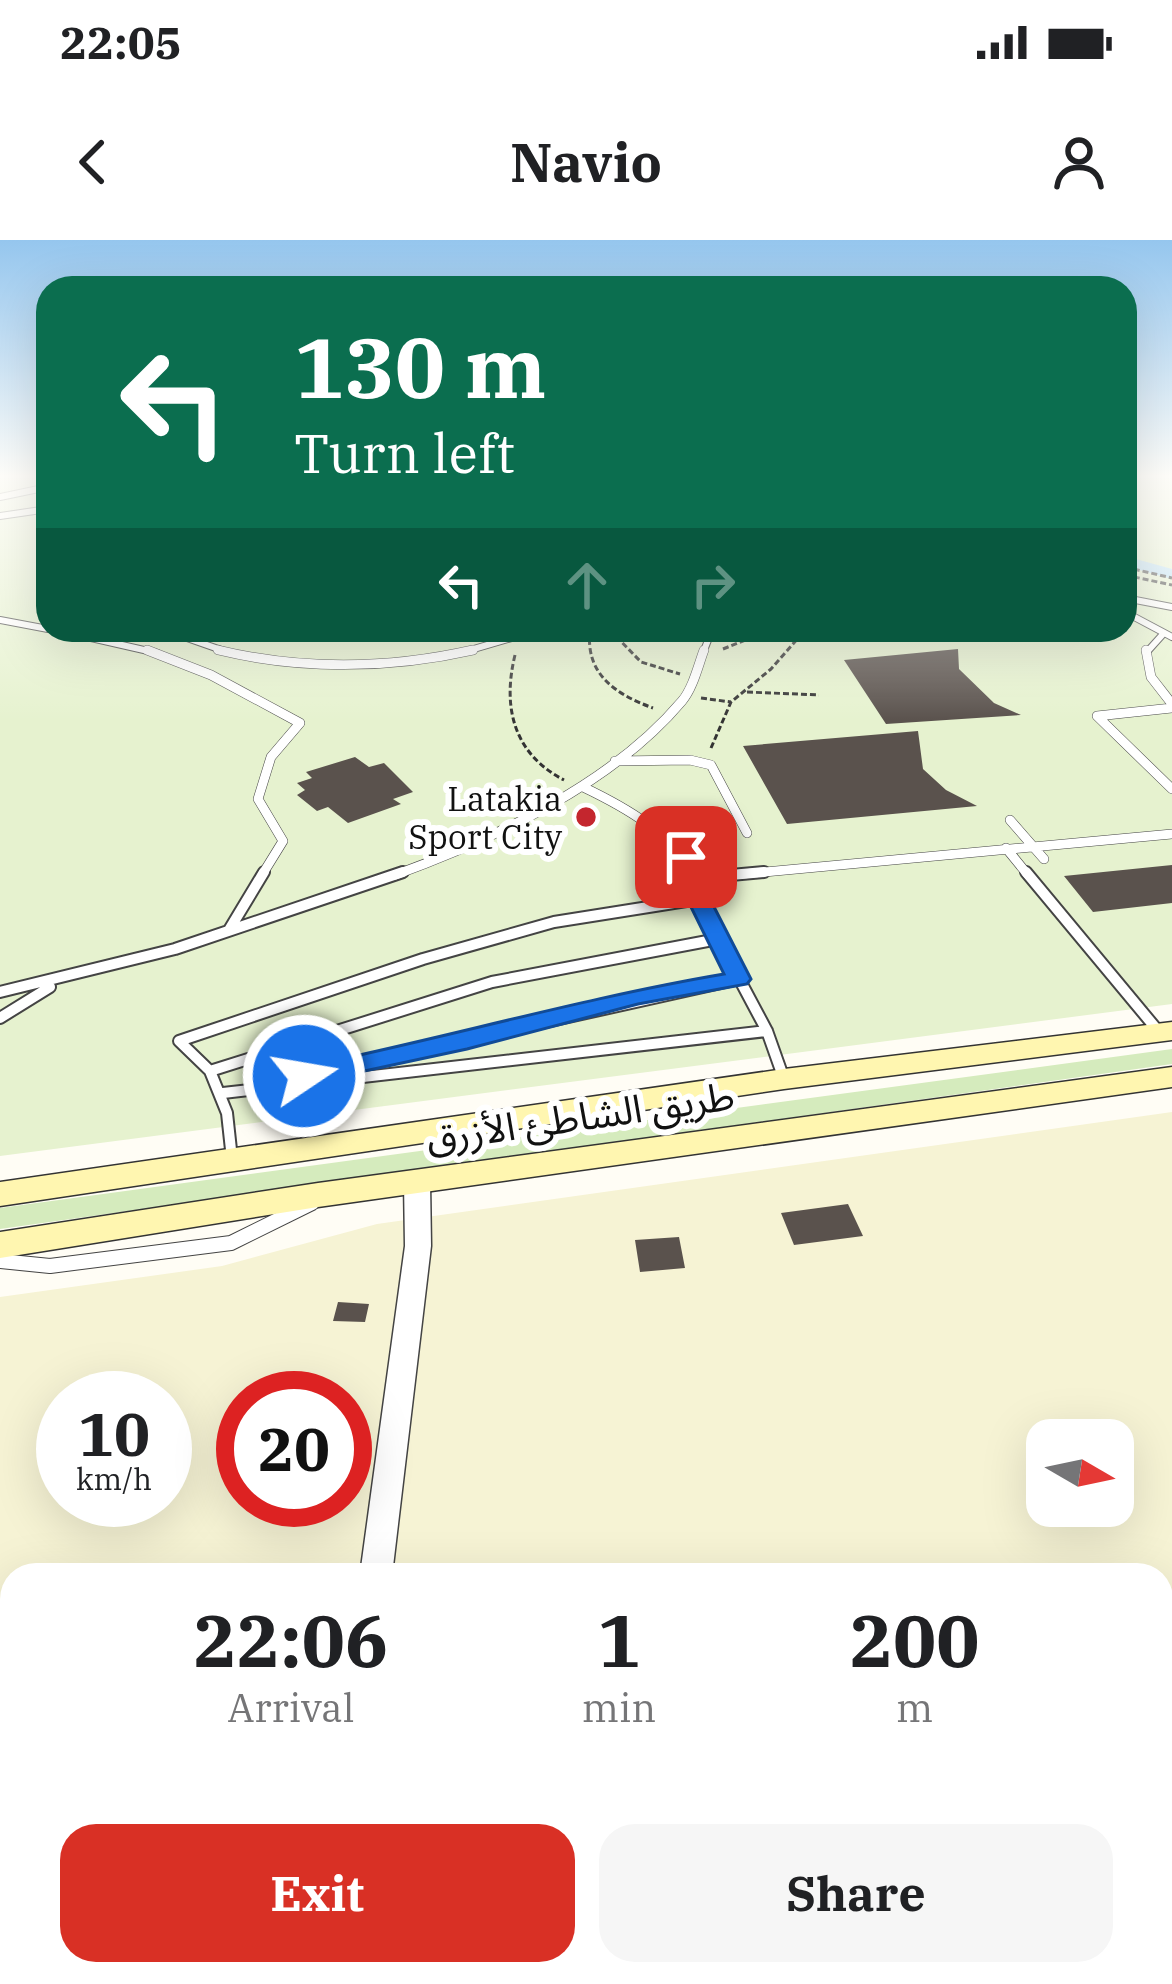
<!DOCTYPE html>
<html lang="en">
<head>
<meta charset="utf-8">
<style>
	body { margin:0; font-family:"IBM Plex Serif","Noto Sans Arabic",serif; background:#f6f6f6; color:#202124; height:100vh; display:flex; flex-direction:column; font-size:45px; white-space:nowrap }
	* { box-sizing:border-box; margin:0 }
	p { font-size:39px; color:#757577 }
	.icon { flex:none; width:66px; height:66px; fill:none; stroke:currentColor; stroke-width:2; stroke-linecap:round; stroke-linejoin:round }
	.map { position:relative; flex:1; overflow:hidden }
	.details { position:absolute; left:0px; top:1323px; width:1173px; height:423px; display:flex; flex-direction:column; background:#fff; border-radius:36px 36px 0 0; box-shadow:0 12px 48px #0002 }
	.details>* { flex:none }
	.top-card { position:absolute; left:36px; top:36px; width:1101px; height:366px; border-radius:36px; box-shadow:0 12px 48px #0002; background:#0b6e4f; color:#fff; overflow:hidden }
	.needle { width:78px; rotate:99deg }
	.buttons { position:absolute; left:1026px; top:1179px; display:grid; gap:24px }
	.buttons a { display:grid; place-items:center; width:108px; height:108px; border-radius:24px; background:#fff; box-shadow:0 12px 48px #0002; font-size:60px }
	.speed { position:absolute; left:36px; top:1131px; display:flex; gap:24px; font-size:60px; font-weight:700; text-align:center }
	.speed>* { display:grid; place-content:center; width:156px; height:156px; border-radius:50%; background:#fff; box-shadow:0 12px 48px #0002; line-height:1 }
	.speed small { font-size:30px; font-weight:400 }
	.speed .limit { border:18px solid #d22; background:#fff; color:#111 }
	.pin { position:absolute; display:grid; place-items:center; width:102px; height:102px; color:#fff; margin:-51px; border-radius:24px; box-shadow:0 6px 18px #0006 }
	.me { position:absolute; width:132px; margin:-66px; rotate:78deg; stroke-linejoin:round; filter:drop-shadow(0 0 9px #0008) }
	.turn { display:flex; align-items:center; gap:42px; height:252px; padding:0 60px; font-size:54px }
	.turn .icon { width:156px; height:156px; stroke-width:2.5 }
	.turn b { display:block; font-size:84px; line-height:102px }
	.lanes { display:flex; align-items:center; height:114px; padding:0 60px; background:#0003; justify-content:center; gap:60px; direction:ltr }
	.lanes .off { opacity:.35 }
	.eta { display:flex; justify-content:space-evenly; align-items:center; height:204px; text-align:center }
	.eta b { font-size:72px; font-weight:800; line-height:84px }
	.action { display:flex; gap:24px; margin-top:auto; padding:24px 60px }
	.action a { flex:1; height:138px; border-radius:36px; background:#d93025; color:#fff; font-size:48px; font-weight:800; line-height:138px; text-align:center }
	.action a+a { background:#f6f6f6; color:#202124 }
	.status { display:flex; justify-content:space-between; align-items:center; height:84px; padding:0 60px; background:#fff; direction:ltr }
	.status svg { height:33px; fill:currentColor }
	header { display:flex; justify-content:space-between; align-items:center; height:156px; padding:0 60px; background:#fff; font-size:54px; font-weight:800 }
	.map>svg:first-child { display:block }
	.farmland { fill:#f6f3d4; fill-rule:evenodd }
	.green { fill:#d5ebbd }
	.pitch { fill:#e6f2cf }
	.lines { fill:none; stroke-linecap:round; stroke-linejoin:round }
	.canal { fill:#b9e0f7; fill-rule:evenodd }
	.building { fill:#5a524d }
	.lane-far3-casing { stroke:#444; stroke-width:8 }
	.lane-far2-casing { stroke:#444; stroke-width:10 }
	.lane-far1-casing { stroke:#444; stroke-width:14 }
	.lane-casing { stroke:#444; stroke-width:16 }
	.street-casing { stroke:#444; stroke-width:3 }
	.secondary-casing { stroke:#333; stroke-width:3 }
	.path { stroke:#333; stroke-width:3; stroke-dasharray:6 3; stroke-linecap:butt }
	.lane-far3 { stroke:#fff; stroke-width:6 }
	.lane-far2 { stroke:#fff; stroke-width:9 }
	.lane-far1 { stroke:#fff; stroke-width:10 }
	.lane { stroke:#fff; stroke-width:14 }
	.street { fill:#fff; fill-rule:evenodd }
	.secondary { fill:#fff6b0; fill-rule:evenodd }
	.route { fill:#1a73e8; stroke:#114b97; stroke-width:3 }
	.poi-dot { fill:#c4262e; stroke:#fff; stroke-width:4.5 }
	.labels { text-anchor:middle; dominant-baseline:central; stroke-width:12; stroke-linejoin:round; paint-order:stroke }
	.far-poi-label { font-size:33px; fill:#111; stroke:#fff; text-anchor:end }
	.street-label { font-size:39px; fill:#111; stroke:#fff }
</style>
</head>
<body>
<div class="status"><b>22:05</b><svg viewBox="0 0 49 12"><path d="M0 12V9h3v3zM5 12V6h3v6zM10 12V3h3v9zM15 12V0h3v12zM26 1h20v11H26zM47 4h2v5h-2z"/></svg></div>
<header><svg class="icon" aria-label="back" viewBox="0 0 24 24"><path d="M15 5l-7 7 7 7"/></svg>Navio<svg class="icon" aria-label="person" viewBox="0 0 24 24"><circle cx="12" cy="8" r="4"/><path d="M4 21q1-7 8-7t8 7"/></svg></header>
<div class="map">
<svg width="1172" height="1744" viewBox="0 0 1172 1744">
	<rect width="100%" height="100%" fill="#fffdf5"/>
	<path class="farmland" d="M1172 872V1744H0V1057L222 1026 377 984ZM63 1158H165V1260H63ZM243 1158H345V1260H243ZM1047 1200H1113V1266H1047ZM12 1335H1161V1734H12Z"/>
	<path class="green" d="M1172 809V824L0 989V968Z"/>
	<path class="pitch" d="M0 237H48V390H1125V237H1172V764L0 916Z"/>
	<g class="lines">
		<path class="canal" d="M1125 237H1136L1125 243Z
			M1125 316 1172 329V339L1125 326Z"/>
	</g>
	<path class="building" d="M958 409 959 429 994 463 1021 475 886 484 844 420Z
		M918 491 923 529 946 550 977 566 787 584 743 506Z
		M355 517 369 527 384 523 413 552 393 559 401 564 348 583 328 567 317 571 297 555 305 550 297 543 312 538 306 532Z
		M1172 625V663L1093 672 1064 636Z
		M848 964 863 996 794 1005 781 973Z
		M679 997 685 1028 640 1032 635 1000Z
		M338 1062 369 1064 365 1082 333 1081Z"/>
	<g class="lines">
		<defs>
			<path id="lane-far3" d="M0 257 48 247
				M0 276 48 269
				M1125 358 1172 367
				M1125 372 1172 397
				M0 380 48 389
				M56 390 157 413
				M164 390 230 413
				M460 413 539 390
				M703 413 712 390
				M1146 413 1164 393"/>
			<path id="lane-far2" d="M147 410 211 435 300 483 271 517 258 559 283 601 262 635
				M218 410C301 430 389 429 473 410
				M1146 410 1151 437 1172 464
				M1097 476 1172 549
				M1097 476 1172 468
				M615 521 690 520 711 525 747 593
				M583 547C629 569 668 592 696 635
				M1010 580 1044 619
				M1006 608 1028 635
				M395 635C496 598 612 544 682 461 693 448 698 426 704 410
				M732 635 1172 594"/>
			<path id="lane-far1" d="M694 632 698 638
				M1026 632 1159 792
				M229 690 264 632
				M718 699 699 659 698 638 764 632
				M0 752 175 709 403 632
				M0 778 50 747
				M210 831 179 801 423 719 554 682 699 659
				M294 838 739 739
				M223 853 767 791
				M232 919 227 873 210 831 492 742 718 699 767 791 784 839"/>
			<path id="lane" d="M0 1021 50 1026 231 1003 312 963"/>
			<path id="street" d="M417 933 430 942 431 1006 392 1335H360L405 1006 404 942Z
				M298 1734H390L394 1744H295Z"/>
			<path id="secondary" d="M1172 782V800L784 849 0 966V942L784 829Z
				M1172 827V847L318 967 0 1018V992L318 943Z"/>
		</defs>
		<use href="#lane-far3" class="lane-far3-casing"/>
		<use href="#lane-far2" class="lane-far2-casing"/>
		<use href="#lane-far1" class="lane-far1-casing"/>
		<use href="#lane" class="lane-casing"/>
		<use href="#street" class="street-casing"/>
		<use href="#secondary" class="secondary-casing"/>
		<path class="path" d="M1125 327 1172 338
			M1125 335 1172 345
			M590 390C585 434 615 454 653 468
			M610 390 641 422 680 434
			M723 409 770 390
			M515 415C502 468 514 514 564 540
			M747 452 819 455
			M701 458 731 462
			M711 508 731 462 771 429 799 397"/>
		<use href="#lane-far3" class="lane-far3"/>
		<use href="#lane-far2" class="lane-far2"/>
		<use href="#lane-far1" class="lane-far1"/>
		<use href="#lane" class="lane"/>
		<use href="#street" class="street"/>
		<use href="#secondary" class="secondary"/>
	</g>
	<linearGradient id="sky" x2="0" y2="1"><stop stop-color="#95c6ee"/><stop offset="0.49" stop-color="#fffefa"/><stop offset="1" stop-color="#fffefa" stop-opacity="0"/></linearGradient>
	<rect width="1172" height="481" fill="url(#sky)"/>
	<path class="route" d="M686 611 694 613 709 638 710 659 751 739 747 744 638 764 467 809 304 844 291 836 304 827C445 798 583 758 724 734L687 659V638L675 617Z"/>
	<circle class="poi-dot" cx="586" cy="577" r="12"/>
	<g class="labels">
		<g class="far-poi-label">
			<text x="562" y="558">Latakia<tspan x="562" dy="38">Sport City</tspan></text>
		</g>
		<g class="street-label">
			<text transform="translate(580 876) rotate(-8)">طريق الشاطئ الأزرق</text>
		</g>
	</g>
</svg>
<div class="buttons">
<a><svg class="needle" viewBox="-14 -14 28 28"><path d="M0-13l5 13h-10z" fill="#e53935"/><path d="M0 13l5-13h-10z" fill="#757577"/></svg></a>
</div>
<div class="speed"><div>10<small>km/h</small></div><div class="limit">20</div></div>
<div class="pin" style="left:686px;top:617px;background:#d93025"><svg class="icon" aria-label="arrive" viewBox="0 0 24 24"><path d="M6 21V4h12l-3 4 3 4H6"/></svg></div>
<svg class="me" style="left:304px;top:836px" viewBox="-20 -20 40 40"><circle r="17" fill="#1a73e8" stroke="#fff" stroke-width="3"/><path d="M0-11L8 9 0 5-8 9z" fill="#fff"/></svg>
<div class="top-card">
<div class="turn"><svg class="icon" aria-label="left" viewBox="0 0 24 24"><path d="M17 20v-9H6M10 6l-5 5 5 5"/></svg><div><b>130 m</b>Turn left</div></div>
<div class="lanes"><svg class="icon" aria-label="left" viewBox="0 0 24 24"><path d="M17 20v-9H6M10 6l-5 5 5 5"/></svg><svg class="icon off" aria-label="ahead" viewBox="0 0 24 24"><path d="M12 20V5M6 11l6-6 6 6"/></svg><svg class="icon off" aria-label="right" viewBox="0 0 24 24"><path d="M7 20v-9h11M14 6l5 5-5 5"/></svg></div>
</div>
<section class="details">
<div class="eta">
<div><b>22:06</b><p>Arrival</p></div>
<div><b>1</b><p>min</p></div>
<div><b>200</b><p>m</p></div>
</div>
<div class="action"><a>Exit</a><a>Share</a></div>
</section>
</div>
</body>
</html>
